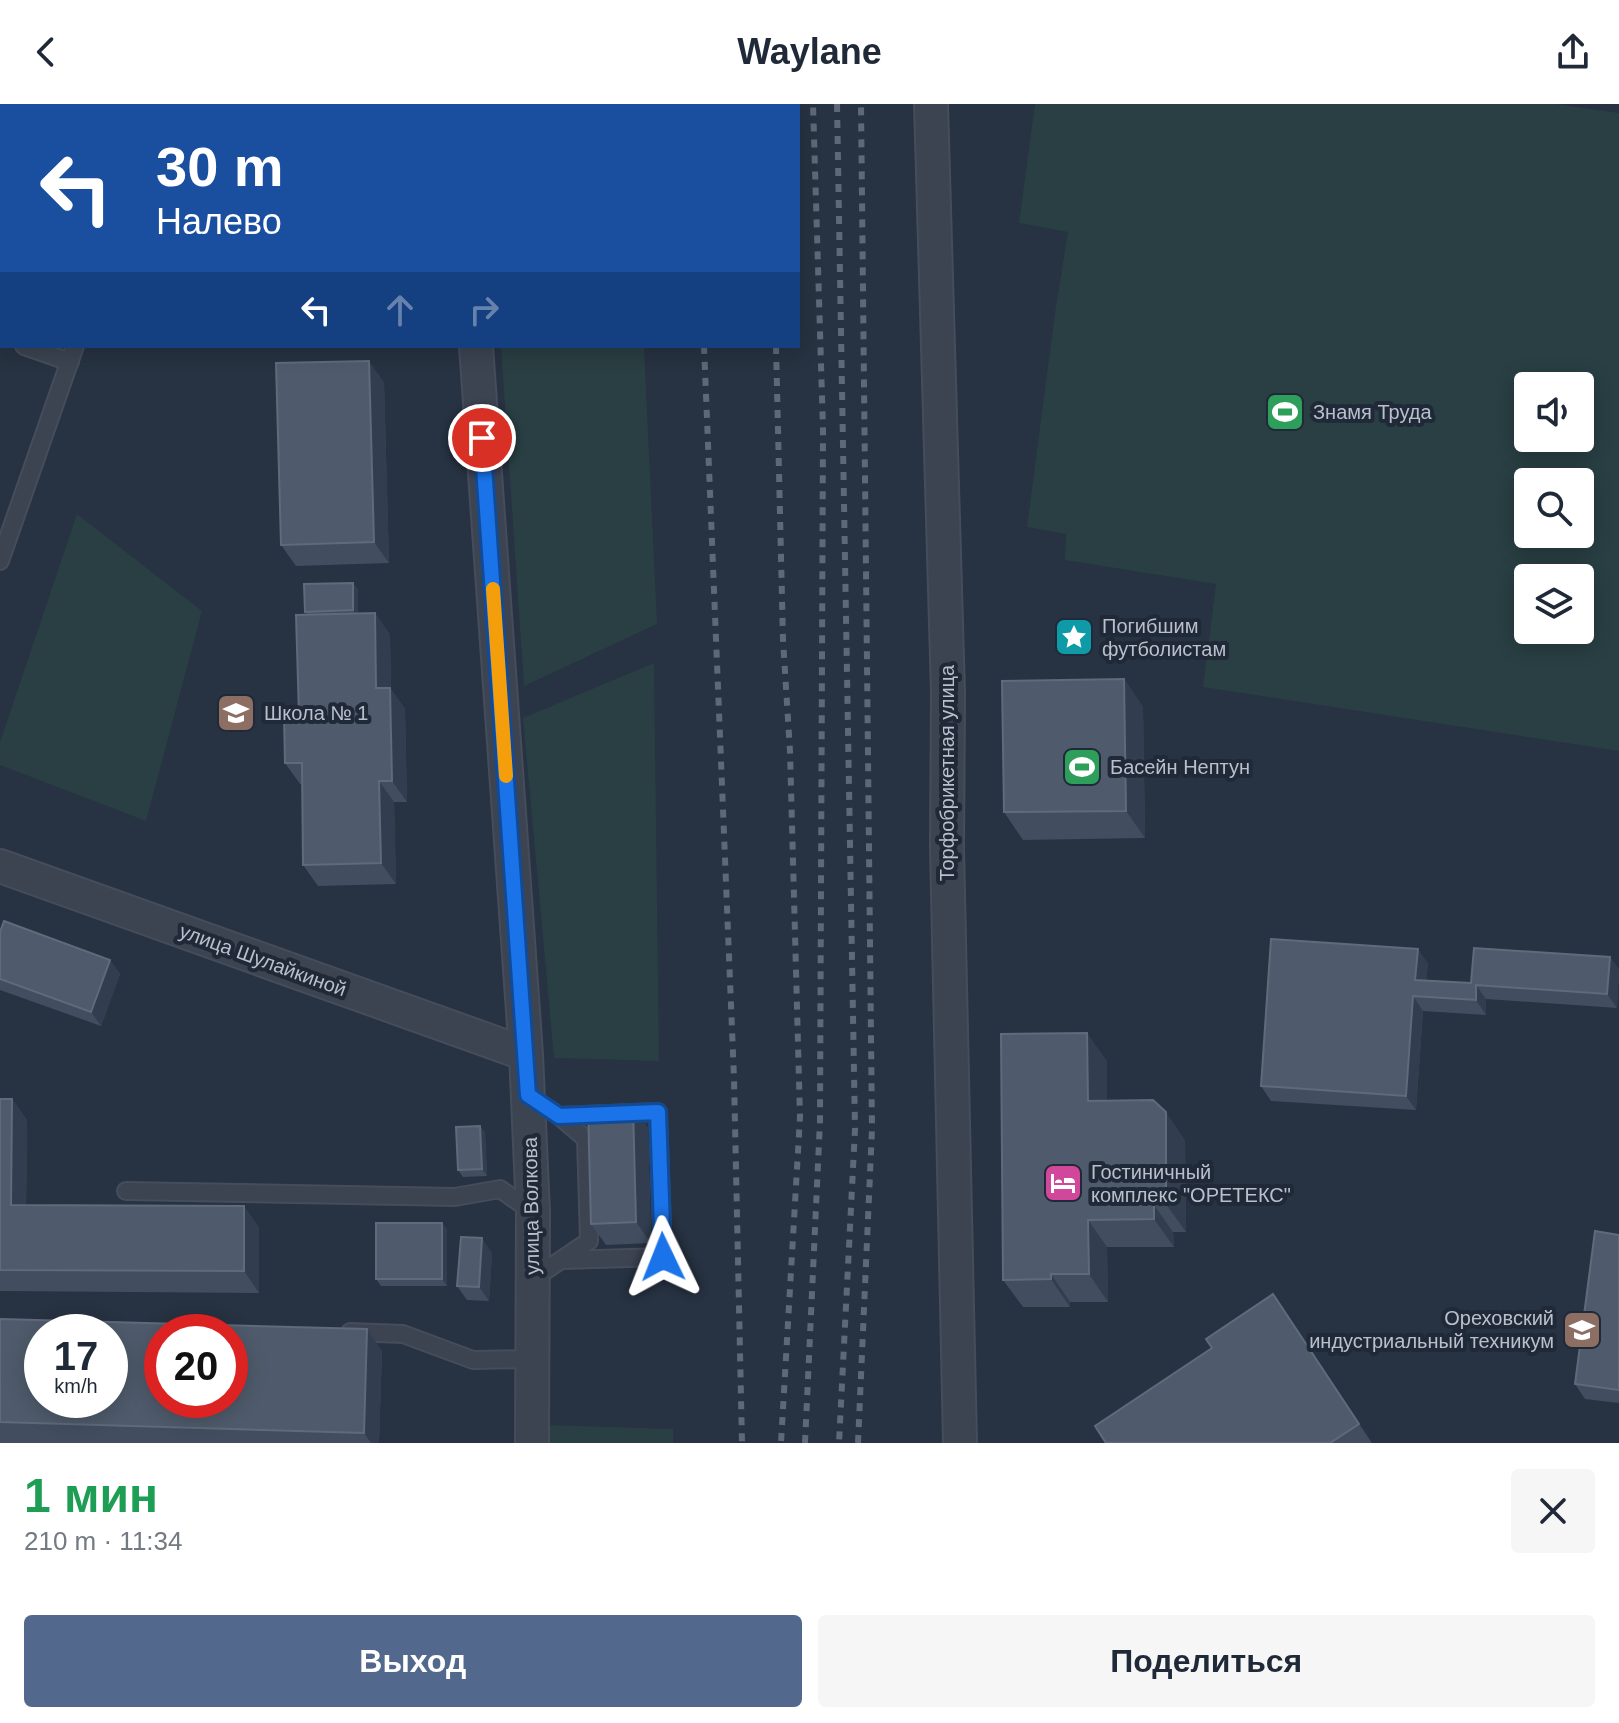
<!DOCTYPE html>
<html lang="ru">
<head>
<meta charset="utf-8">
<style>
	body { margin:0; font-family:Helvetica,sans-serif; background:#f6f6f7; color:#1f2937; height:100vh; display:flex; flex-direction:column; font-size:30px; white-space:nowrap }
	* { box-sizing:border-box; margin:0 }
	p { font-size:26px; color:#747a83 }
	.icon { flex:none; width:44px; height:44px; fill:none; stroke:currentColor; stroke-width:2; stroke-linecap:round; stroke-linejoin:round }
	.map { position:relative; height:1339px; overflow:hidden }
	.sheet { display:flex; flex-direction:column; background:#fff; flex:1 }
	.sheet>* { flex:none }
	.guide { position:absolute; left:0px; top:0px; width:800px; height:244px; box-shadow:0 4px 20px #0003; background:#1a4fa0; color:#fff; overflow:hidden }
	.fabs { position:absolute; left:1514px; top:268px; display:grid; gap:16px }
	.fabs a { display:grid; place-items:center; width:80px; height:80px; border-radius:8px; background:#fff; box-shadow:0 4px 20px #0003; font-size:40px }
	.speed { position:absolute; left:24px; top:1210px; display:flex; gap:16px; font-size:40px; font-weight:700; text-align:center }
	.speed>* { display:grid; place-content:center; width:104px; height:104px; border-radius:50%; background:#fff; box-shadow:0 4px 20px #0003; line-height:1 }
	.speed small { font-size:20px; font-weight:400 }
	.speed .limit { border:12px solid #d22; background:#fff; color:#111 }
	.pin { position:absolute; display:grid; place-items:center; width:68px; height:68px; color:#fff; margin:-34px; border:4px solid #fff; border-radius:50%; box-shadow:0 2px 8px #0007 }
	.me { position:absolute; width:88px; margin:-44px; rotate:358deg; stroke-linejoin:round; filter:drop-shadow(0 0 6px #0008) }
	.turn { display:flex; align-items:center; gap:28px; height:168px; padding:0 24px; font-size:36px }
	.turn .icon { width:104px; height:104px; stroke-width:2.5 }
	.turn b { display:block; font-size:56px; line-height:68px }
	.lanes { display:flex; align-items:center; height:76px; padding:0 24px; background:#0003; justify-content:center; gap:40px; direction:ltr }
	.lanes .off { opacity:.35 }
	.round { display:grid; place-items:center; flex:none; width:84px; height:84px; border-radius:8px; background:#f6f6f7 }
	.headline { display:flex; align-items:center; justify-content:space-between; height:136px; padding:0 24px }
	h1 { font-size:48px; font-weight:800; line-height:60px; color:#1e9e55 }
	.primary-button { display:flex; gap:16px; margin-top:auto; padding:16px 24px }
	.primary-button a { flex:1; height:92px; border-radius:8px; background:#53688d; color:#fff; font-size:32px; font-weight:800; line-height:92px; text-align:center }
	.primary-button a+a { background:#f6f6f7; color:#1f2937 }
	header { display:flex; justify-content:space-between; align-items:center; height:104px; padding:0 24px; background:#fff; font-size:36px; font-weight:800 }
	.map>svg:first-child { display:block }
	.green { fill:#293f43; fill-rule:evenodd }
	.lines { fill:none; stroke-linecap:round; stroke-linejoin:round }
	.lane-casing { stroke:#454d5b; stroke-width:20 }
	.street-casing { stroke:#454d5b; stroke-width:36 }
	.lane { stroke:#3c4452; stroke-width:16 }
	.street { stroke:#3c4452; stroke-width:32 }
	.rail { stroke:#5e6879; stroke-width:6; stroke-dasharray:8 8; stroke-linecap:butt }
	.wall { fill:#424e60 }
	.shaded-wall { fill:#323e4f }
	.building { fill:#4f5b6c; stroke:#5f6a7b; stroke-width:2; fill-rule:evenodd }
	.route-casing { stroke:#114b97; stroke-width:20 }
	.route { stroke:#1a73e8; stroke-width:14 }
	.slow { stroke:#f59e0b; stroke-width:14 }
	.labels { text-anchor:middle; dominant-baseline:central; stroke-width:8; stroke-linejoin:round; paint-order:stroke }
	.poi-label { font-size:20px; fill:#b9bfcc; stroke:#202937; text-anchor:start }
	.street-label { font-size:20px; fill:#b9bfcc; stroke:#202937 }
</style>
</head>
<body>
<header><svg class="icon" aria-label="back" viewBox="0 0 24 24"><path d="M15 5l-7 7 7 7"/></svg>Waylane<svg class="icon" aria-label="share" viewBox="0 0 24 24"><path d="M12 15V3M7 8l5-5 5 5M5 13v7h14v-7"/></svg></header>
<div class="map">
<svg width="1619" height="1339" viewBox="0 0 1619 1339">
	<rect width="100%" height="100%" fill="#273242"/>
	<path class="green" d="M1035 0H1556L1619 9V647L1203 583 1216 480 1065 456 1066 430 1027 423 1055 209 1068 128 1019 119ZM1580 282V334H1528V282ZM1528 378H1580V430H1528ZM1528 474H1580V526H1528Z
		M501 242H644L657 520 524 582Z
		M77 410 202 507 146 717 0 661V638Z
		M654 559 659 957 554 954 523 614Z
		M549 1321 673 1325V1339H549Z"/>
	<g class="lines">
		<defs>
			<path id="lane" d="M154 2 155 0
				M0 233 2 234
				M24 242 70 258
				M0 457 75 242
				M528 991 559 1012 586 1035 589 1137 533 1175
				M559 1012 658 1008 663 1153 563 1156
				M126 1087 455 1093 500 1085 533 1108
				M350 1228 403 1230 473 1256 532 1255"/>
			<path id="street" d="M459 0V2
				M931 0 948 589 947 744 960 1339
				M476 242 526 950 533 1108 532 1339
				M0 762 526 950"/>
		</defs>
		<use href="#lane" class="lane-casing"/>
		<use href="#street" class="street-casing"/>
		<use href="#lane" class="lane"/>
		<use href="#street" class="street"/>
		<path class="rail" d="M697 0V2
			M770 0V2
			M837 0 855 1025 839 1339
			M704 242 734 974 742 1339
			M776 242 783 536 790 647 800 1013 781 1339
			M805 1339 820 1017 823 325 813 0
			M858 1339 872 1025 861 0"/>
	</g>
	<path class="wall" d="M0 0H123L122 2H2V201L0 200Z
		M384 278 389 459 296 462 281 441Z
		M353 479 358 486V510L375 509 390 531 391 585 405 605 407 698H394L396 780 318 782 303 761 302 680H300L285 659 299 612 307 511 305 508Z
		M1124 575 1143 603 1145 734 1023 736 1004 708Z
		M0 828 110 856 120 870 101 922 0 886Z
		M1610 853 1619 866 1617 904 1486 895V911L1423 907 1416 1006 1271 997 1261 982 1428 859 1426 876 1471 879Z
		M1107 957V997L1185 1036 1186 1128H1173L1174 1143H1107L1108 1198H1070V1203H1023L1003 1176Z
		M0 995H12L27 1016 26 1101 259 1123V1189L0 1187Z
		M633 1003 648 1024 651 1139 606 1141 591 1120Z
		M480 1022 485 1029 487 1072 463 1073 458 1066Z
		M442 1119 447 1126V1182H381L376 1175Z
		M1619 1131V1299L1585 1295 1575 1280Z
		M492 1149 489 1197 467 1196 457 1182Z
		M0 1215 367 1225 382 1247 379 1339H0Z
		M1292 1218 1372 1339H1106Z"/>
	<path class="shaded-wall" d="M93 0H123L122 2H93Z
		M369 257 384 278 389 459 374 438Z
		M353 479 358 486V514L353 506Z
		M375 509 390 531 391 585 405 605 407 698 392 677 376 584Z
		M1124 575 1143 603 1145 734 1126 707Z
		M379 677 394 698 396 780 381 759Z
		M1418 845 1428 859 1425 890 1415 876Z
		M1610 853 1619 866 1617 904 1607 890Z
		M110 856 120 870 101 922 91 908Z
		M1476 881 1486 895V911L1476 896Z
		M1413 892 1423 907 1416 1006 1406 992Z
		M1087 929 1107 957V1025L1088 997Z
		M12 995 27 1016 26 1122 11 1101Z
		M633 1003 648 1024 651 1139 636 1118Z
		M1166 1008 1185 1036 1186 1128 1166 1100Z
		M480 1022 485 1029 487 1072 482 1065Z
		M1154 1101 1173 1128 1174 1143 1154 1115Z
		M244 1102 259 1123V1189L244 1167Z
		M1088 1116 1107 1143 1108 1198 1089 1170Z
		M442 1119 447 1126V1182L442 1175Z
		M482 1134 492 1149 489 1197 479 1183Z
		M1051 1170 1070 1198V1203L1051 1175Z
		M1273 1190 1292 1218 1372 1339 1359 1320Z
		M367 1225 382 1247 379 1339H371L364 1329Z"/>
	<path class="building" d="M0 0H93V2H2V181L0 180Z
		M369 257 374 438 281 441 276 259Z
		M353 479V506L305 508 304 480Z
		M375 509 376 584H390L392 677H379L381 759 303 761 302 659H285L284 612H299L296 511Z
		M1124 575 1126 707 1004 708 1002 577Z
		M4 817 110 856 91 908 0 875V828Z
		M1271 835 1418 845 1415 876 1471 879 1474 844 1610 853 1607 890 1476 881V896L1413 892 1406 992 1261 982Z
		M1087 929 1088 997 1153 996 1166 1008V1100L1154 1101V1115L1088 1116 1089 1170H1051V1175L1003 1176 1001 930Z
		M0 995H12L11 1101 244 1102V1167L0 1166Z
		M633 1003 636 1118 591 1120 588 1004Z
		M480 1022 482 1065 458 1066 456 1023Z
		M376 1119H442V1175H376Z
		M1595 1127 1619 1131V1286L1575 1280Z
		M461 1133 482 1134 479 1183 457 1182Z
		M1273 1190 1359 1320 1330 1339H1106L1095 1322 1212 1244 1206 1235Z
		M0 1215 367 1225 364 1329 0 1318ZM42 1228H110V1296H42ZM162 1228H230V1296H162Z"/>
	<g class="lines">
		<defs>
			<path id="route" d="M482 334 528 991 559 1012 658 1008 663 1153"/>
		</defs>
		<use href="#route" class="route-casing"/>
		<use href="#route" class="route"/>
		<path class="slow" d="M493 485 506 672"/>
	</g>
	<defs>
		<symbol id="stadium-square" viewBox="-11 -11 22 22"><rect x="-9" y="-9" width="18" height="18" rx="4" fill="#2e9e5b" stroke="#202937"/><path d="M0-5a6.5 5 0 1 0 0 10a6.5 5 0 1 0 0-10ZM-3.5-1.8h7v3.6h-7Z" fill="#fff"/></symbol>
		<symbol id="sight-square" viewBox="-11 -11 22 22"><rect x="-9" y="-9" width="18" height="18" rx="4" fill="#0f9aa8" stroke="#202937"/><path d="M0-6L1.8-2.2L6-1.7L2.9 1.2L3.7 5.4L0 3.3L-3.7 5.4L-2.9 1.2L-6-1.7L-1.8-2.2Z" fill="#fff"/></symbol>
		<symbol id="school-square" viewBox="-11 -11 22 22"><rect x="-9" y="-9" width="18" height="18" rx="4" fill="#8d6e63" stroke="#202937"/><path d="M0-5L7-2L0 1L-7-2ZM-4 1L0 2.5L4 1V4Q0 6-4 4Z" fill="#fff"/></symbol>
		<symbol id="hotel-square" viewBox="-11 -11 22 22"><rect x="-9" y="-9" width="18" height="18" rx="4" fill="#d1479c" stroke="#202937"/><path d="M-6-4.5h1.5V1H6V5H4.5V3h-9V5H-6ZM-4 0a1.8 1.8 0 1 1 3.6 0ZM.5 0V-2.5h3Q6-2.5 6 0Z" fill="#fff"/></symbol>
		<symbol id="university-square" viewBox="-11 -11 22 22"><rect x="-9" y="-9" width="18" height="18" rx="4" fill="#8d6e63" stroke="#202937"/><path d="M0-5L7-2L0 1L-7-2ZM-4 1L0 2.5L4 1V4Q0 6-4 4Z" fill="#fff"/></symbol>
	</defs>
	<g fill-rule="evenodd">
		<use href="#stadium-square" x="1263" y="286" width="44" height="44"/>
		<use href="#sight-square" x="1052" y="511" width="44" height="44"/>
		<use href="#school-square" x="214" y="587" width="44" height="44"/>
		<use href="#stadium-square" x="1060" y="641" width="44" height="44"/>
		<use href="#hotel-square" x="1041" y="1057" width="44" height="44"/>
		<use href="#university-square" x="1560" y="1204" width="44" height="44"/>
	</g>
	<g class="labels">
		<g class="poi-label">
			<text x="1313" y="308">Знамя Труда</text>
			<text x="1102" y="522">Погибшим<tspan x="1102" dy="23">футболистам</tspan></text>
			<text x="264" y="609">Школа № 1</text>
			<text x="1110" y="663">Басейн Нептун</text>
			<text x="1091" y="1068">Гостиничный<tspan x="1091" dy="23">комплекс "ОРЕТЕКС"</tspan></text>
			<text x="1554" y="1214" text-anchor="end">Ореховский<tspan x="1554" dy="23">индустриальный техникум</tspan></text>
		</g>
		<g class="street-label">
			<text transform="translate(947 669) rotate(-90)">Торфобрикетная улица</text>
			<text transform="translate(263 856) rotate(20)">улица Шулайкиной</text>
			<text transform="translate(531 1102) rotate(-91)">улица Волкова</text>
		</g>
	</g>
</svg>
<div class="fabs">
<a><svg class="icon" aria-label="sound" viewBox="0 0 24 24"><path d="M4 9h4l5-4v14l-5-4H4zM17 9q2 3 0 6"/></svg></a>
<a><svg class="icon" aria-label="search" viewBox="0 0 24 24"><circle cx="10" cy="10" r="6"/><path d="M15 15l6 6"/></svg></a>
<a><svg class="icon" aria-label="layers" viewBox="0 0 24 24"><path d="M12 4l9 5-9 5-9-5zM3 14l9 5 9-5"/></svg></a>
</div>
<div class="speed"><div>17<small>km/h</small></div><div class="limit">20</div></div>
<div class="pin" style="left:482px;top:334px;background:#d93025"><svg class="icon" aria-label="arrive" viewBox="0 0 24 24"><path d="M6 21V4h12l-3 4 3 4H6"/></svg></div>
<svg class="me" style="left:663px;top:1153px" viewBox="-20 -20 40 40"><path d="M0-17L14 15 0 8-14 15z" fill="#1a73e8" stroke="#fff" stroke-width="4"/></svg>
<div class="guide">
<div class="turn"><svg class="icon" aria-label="left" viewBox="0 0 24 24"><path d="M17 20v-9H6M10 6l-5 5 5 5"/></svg><div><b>30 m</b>Налево</div></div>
<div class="lanes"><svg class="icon" aria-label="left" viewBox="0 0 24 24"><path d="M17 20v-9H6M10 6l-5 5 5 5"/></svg><svg class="icon off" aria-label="ahead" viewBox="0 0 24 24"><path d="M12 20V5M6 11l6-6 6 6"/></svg><svg class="icon off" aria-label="right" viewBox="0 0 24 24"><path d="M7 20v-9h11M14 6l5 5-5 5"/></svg></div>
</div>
</div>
<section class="sheet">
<div class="headline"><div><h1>1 мин</h1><p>210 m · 11:34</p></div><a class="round"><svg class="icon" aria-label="close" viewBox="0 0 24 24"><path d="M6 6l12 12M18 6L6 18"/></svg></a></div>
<div class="primary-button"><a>Выход</a><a>Поделиться</a></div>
</section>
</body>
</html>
